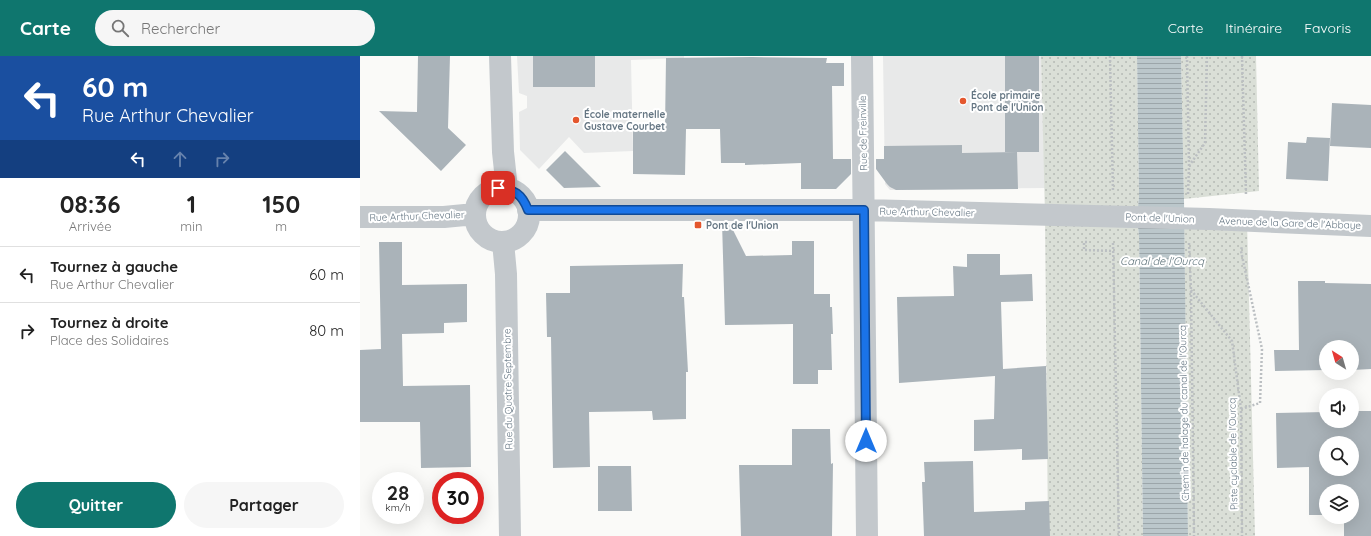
<!DOCTYPE html>
<html lang="fr">
<head>
<meta charset="utf-8">
<style>
	body { margin:0; font-family:Quicksand,sans-serif; background:#f6f6f6; color:#222; height:100vh; display:flex; flex-direction:column; font-size:15px; white-space:nowrap }
	* { box-sizing:border-box; margin:0 }
	p { font-size:13px; color:#767676 }
	.icon { flex:none; width:22px; height:22px; fill:none; stroke:currentColor; stroke-width:2; stroke-linecap:round; stroke-linejoin:round }
	.map { position:relative; flex:1; overflow:hidden }
	.side { display:flex; flex-direction:column; background:#fff; width:360px }
	.side>* { flex:none }
	.banner { background:#1a4fa0; color:#fff; overflow:hidden }
	.needle { width:26px; rotate:323deg }
	.tools { position:absolute; left:959px; top:284px; display:grid; gap:8px }
	.tools a { display:grid; place-items:center; width:40px; height:40px; border-radius:50%; background:#fff; box-shadow:0 4px 16px #0002; font-size:20px }
	.speed { position:absolute; left:12px; top:416px; display:flex; gap:8px; font-size:20px; font-weight:700; text-align:center }
	.speed>* { display:grid; place-content:center; width:52px; height:52px; border-radius:50%; background:#fff; box-shadow:0 4px 16px #0002; line-height:1 }
	.speed small { font-size:10px; font-weight:400 }
	.speed .limit { border:6px solid #d22; background:#fff; color:#111 }
	.pin { position:absolute; display:grid; place-items:center; width:34px; height:34px; color:#fff; margin:-17px; border-radius:8px; box-shadow:0 2px 6px #0006 }
	.me { position:absolute; width:44px; margin:-22px; rotate:0deg; stroke-linejoin:round; filter:drop-shadow(0 0 3px #0008) }
	.turn { display:flex; align-items:center; gap:14px; height:84px; padding:0 16px; font-size:18px }
	.turn .icon { width:52px; height:52px; stroke-width:2.5 }
	.turn b { display:block; font-size:28px; line-height:34px }
	.lanes { display:flex; align-items:center; height:38px; padding:0 16px; background:#0003; justify-content:center; gap:20px; direction:ltr }
	.lanes .off { opacity:.35 }
	.eta { display:flex; justify-content:space-evenly; align-items:center; height:68px; text-align:center }
	.eta b { font-size:24px; font-weight:800; line-height:28px }
	.button { display:flex; gap:8px; margin-top:auto; padding:8px 16px }
	.button a { flex:1; height:46px; border-radius:24px; background:#0f766e; color:#fff; font-size:16px; font-weight:800; line-height:46px; text-align:center }
	.button a+a { background:#f6f6f6; color:#222 }
	ul { padding:0; list-style:none }
	li { display:flex; align-items:center; gap:12px; height:56px; padding:0 16px; border-top:1px solid #e0e0e0 }
	li div { flex:1 }
	li b { display:block; font-size:15px }
	li em { font-style:normal }
	header { display:flex; align-items:center; gap:24px; box-sizing:border-box; height:56px; padding:0 20px; background:#0f766e; color:#fff }
	header strong { font-size:19px }
	nav { display:flex; gap:22px; margin-inline-start:auto; font-size:14px }
	.search { width:280px; height:36px; background:#f6f6f6; display:flex; align-items:center; gap:10px; box-sizing:border-box; padding:0 14px; border-radius:22px; color:#767676; font-size:15px }
	main { display:flex; flex:1; min-height:0 }
	.map>svg:first-child { display:block }
	.built { fill:#e8e9e9 }
	.park { fill:url(#park-dots) }
	.water { fill:url(#water-rules) }
	.building { fill:#aab3b9; fill-rule:evenodd }
	.lines { fill:none; stroke-linecap:round; stroke-linejoin:round }
	.path { stroke:#bbbfc2; stroke-width:2.5; stroke-dasharray:2 2; stroke-linecap:butt }
	.street { stroke:#c3c8cc; stroke-width:22 }
	.route-casing { stroke:#114b97; stroke-width:10 }
	.route { stroke:#1a73e8; stroke-width:7 }
	.poi-dot { fill:#e4572e; stroke:#fff; stroke-width:1.5 }
	.labels { text-anchor:middle; dominant-baseline:central; stroke-width:4; stroke-linejoin:round; paint-order:stroke }
	.poi-label { font-size:10px; font-weight:bold; fill:#657683; stroke:#fff; text-anchor:start }
	.street-label { font-size:10px; fill:#657683; stroke:#fff }
	.water-label { font-size:11px; font-style:italic; fill:#60757c; stroke:#fff }
</style>
</head>
<body>
<header>
<strong>Carte</strong>
<div class="search"><svg class="icon" aria-label="search" viewBox="0 0 24 24"><circle cx="10" cy="10" r="6"/><path d="M15 15l6 6"/></svg>Rechercher</div>
<nav><a>Carte</a><a>Itinéraire</a><a>Favoris</a></nav>
</header>
<main>
<section class="side">
<div class="banner">
<div class="turn"><svg class="icon" aria-label="left" viewBox="0 0 24 24"><path d="M17 20v-9H6M10 6l-5 5 5 5"/></svg><div><b>60 m</b>Rue Arthur Chevalier</div></div>
<div class="lanes"><svg class="icon" aria-label="left" viewBox="0 0 24 24"><path d="M17 20v-9H6M10 6l-5 5 5 5"/></svg><svg class="icon off" aria-label="ahead" viewBox="0 0 24 24"><path d="M12 20V5M6 11l6-6 6 6"/></svg><svg class="icon off" aria-label="right" viewBox="0 0 24 24"><path d="M7 20v-9h11M14 6l5 5-5 5"/></svg></div>
</div>
<div class="eta">
<div><b>08:36</b><p>Arrivée</p></div>
<div><b>1</b><p>min</p></div>
<div><b>150</b><p>m</p></div>
</div>
<ul>
<li><svg class="icon" aria-label="left" viewBox="0 0 24 24"><path d="M17 20v-9H6M10 6l-5 5 5 5"/></svg><div><b>Tournez à gauche</b><p>Rue Arthur Chevalier</p></div><em>60 m</em></li>
<li><svg class="icon" aria-label="right" viewBox="0 0 24 24"><path d="M7 20v-9h11M14 6l5 5-5 5"/></svg><div><b>Tournez à droite</b><p>Place des Solidaires</p></div><em>80 m</em></li>
</ul>
<div class="button"><a>Quitter</a><a>Partager</a></div>
</section>
<div class="map">
<svg width="1011" height="480" viewBox="0 0 1011 480">
	<defs>
		<pattern id="park-dots" width="8" height="8" patternUnits="userSpaceOnUse"><rect width="8" height="8" fill="#dadfd7"/><path d="M2 2h.1M6 6h.1" fill="none" stroke="#b4b9b4" stroke-width="1.8" stroke-linecap="round"/></pattern>
		<pattern id="water-rules" width="6" height="5" patternUnits="userSpaceOnUse"><rect width="6" height="5" fill="#bbc7cb"/><path d="M0 2.5h6" fill="none" stroke="#9ca6aa"/></pattern>
	</defs>
	<rect width="100%" height="100%" fill="#fafaf8"/>
	<path class="built" d="M157 0H324V2L271 4 273 95 224 97 209 81 179 113 160 94 159 56 167 52V40L159 37Z
		M523 0H681L685 132 530 134 525 128Z"/>
	<path class="park" d="M681 0H777L779 140 777 162 779 180 783 480H688L685 159Z
		M821 0H896L899 135 824 143Z
		M824 164 887 165 895 480H828Z"/>
	<path class="water" d="M777 0H821L824 143 828 480H783L779 180 777 162 779 140Z"/>
	<path class="building" d="M58 0H90L88 72 106 89 81 115 19 55 57 56Z
		M173 0H235V31H173Z
		M645 0H679V96H645Z
		M392 1 467 2 466 7H484V30H472L473 103H491V118L476 133H441V107L385 109V107H361L360 73H326L325 119 273 118V72H305L306 2Z
		M972 47 1011 49V92L970 90Z
		M947 81 970 82 968 125 926 123 928 86 946 87Z
		M602 89V97L657 96 658 133 536 134 530 131 527 128 516 113V103H524V90Z
		M205 95 241 131 204 132 186 114Z
		M362 166H369L386 200 432 199V185H454V238H470V251H472L473 278H471L472 314H458V328H433V268L365 269Z
		M19 186H42V229L107 228V266L84 267V277L42 278 43 330 110 329 111 411 61 412 60 366H0V294L21 293Z
		M607 198H640V219L672 218 673 245 641 246 643 313 686 310 688 403 662 404V393L614 395V364L634 363 635 320 539 327 537 241 594 240 593 210 607 211Z
		M323 208 322 241H324L328 316H326V363L293 364 292 355 229 356 230 411 193 412 191 281H187L186 237H210V210Z
		M938 225H965V227L1011 228V313L992 314V291H966V314L915 315 914 294H939Z
		M992 355H1011V480H984V461H975H992V435H966V459H949V411L917 412 916 357 966 356V365H992ZM966 387H992V413H966Z
		M432 373H470L471 408 473 407 472 480H381L379 409H432Z
		M613 405 614 456 665 454V446L689 445 690 480H564L562 426H565L564 406Z
		M238 410H271L272 455H238Z"/>
	<g class="lines">
		<path class="path" d="M750 0 753 136
			M827 0 829 110 828 138
			M882 0 886 139
			M829 110 845 87 847 0
			M727 186H724V194L754 195
			M753 187 759 480
			M829 187 831 234 834 480
			M831 234 872 285 881 353 882 480
			M881 353 900 347 902 293 881 195 882 190"/>
		<path class="street" d="M140 0 143 96 147 133
			M502 0 507 480
			M115 159a27 27 0 1 1 54 0a27 27 0 1 1-54 0Z
			M168 154H504L849 163 1011 170
			M0 161H84L115 158
			M143 186 146 218 150 480"/>
	</g>
	<g class="lines">
		<defs>
			<path id="route" d="M138 132C154 133 162 138 168 154H504L506 385"/>
		</defs>
		<use href="#route" class="route-casing"/>
		<use href="#route" class="route"/>
	</g>
	<g class="poi-dot">
		<circle cx="603" cy="45" r="4"/>
		<circle cx="216" cy="64" r="4"/>
		<rect x="334" y="165" width="8" height="8" rx="2"/>
	</g>
	<g class="labels">
		<g class="poi-label">
			<text x="611" y="39">École primaire<tspan x="611" dy="12">Pont de l'Union</tspan></text>
			<text x="224" y="58">École maternelle<tspan x="224" dy="12">Gustave Courbet</tspan></text>
			<text x="346" y="169">Pont de l'Union</text>
		</g>
		<g class="street-label">
			<text transform="translate(503 77) rotate(-91)">Rue de Freinville</text>
			<text transform="translate(567 156) rotate(1)">Rue Arthur Chevalier</text>
			<text transform="translate(57 160) rotate(-2)">Rue Arthur Chevalier</text>
			<text transform="translate(800 162) rotate(2)">Pont de l'Union</text>
			<text transform="translate(930 167) rotate(2)">Avenue de la Gare de l'Abbaye</text>
			<text transform="translate(148 333) rotate(-91)">Rue du Quatre Septembre</text>
			<text transform="translate(824 357) rotate(-91)">Chemin de halage du canal de l'Ourcq</text>
			<text transform="translate(873 398) rotate(-91)">Piste cyclable de l'Ourcq</text>
		</g>
		<g class="water-label">
			<text x="802" y="205">Canal de l'Ourcq</text>
		</g>
	</g>
</svg>
<div class="tools">
<a><svg class="needle" viewBox="-14 -14 28 28"><path d="M0-13l5 13h-10z" fill="#e53935"/><path d="M0 13l5-13h-10z" fill="#767676"/></svg></a>
<a><svg class="icon" aria-label="sound" viewBox="0 0 24 24"><path d="M4 9h4l5-4v14l-5-4H4zM17 9q2 3 0 6"/></svg></a>
<a><svg class="icon" aria-label="search" viewBox="0 0 24 24"><circle cx="10" cy="10" r="6"/><path d="M15 15l6 6"/></svg></a>
<a><svg class="icon" aria-label="layers" viewBox="0 0 24 24"><path d="M12 4l9 5-9 5-9-5zM3 14l9 5 9-5"/></svg></a>
</div>
<div class="speed"><div>28<small>km/h</small></div><div class="limit">30</div></div>
<div class="pin" style="left:138px;top:132px;background:#d93025"><svg class="icon" aria-label="arrive" viewBox="0 0 24 24"><path d="M6 21V4h12l-3 4 3 4H6"/></svg></div>
<svg class="me" style="left:506px;top:385px" viewBox="-20 -20 40 40"><circle r="19" fill="#fff"/><path d="M0-13L10 11 0 6-10 11z" fill="#1a73e8"/></svg>
</div>
</main>
</body>
</html>
